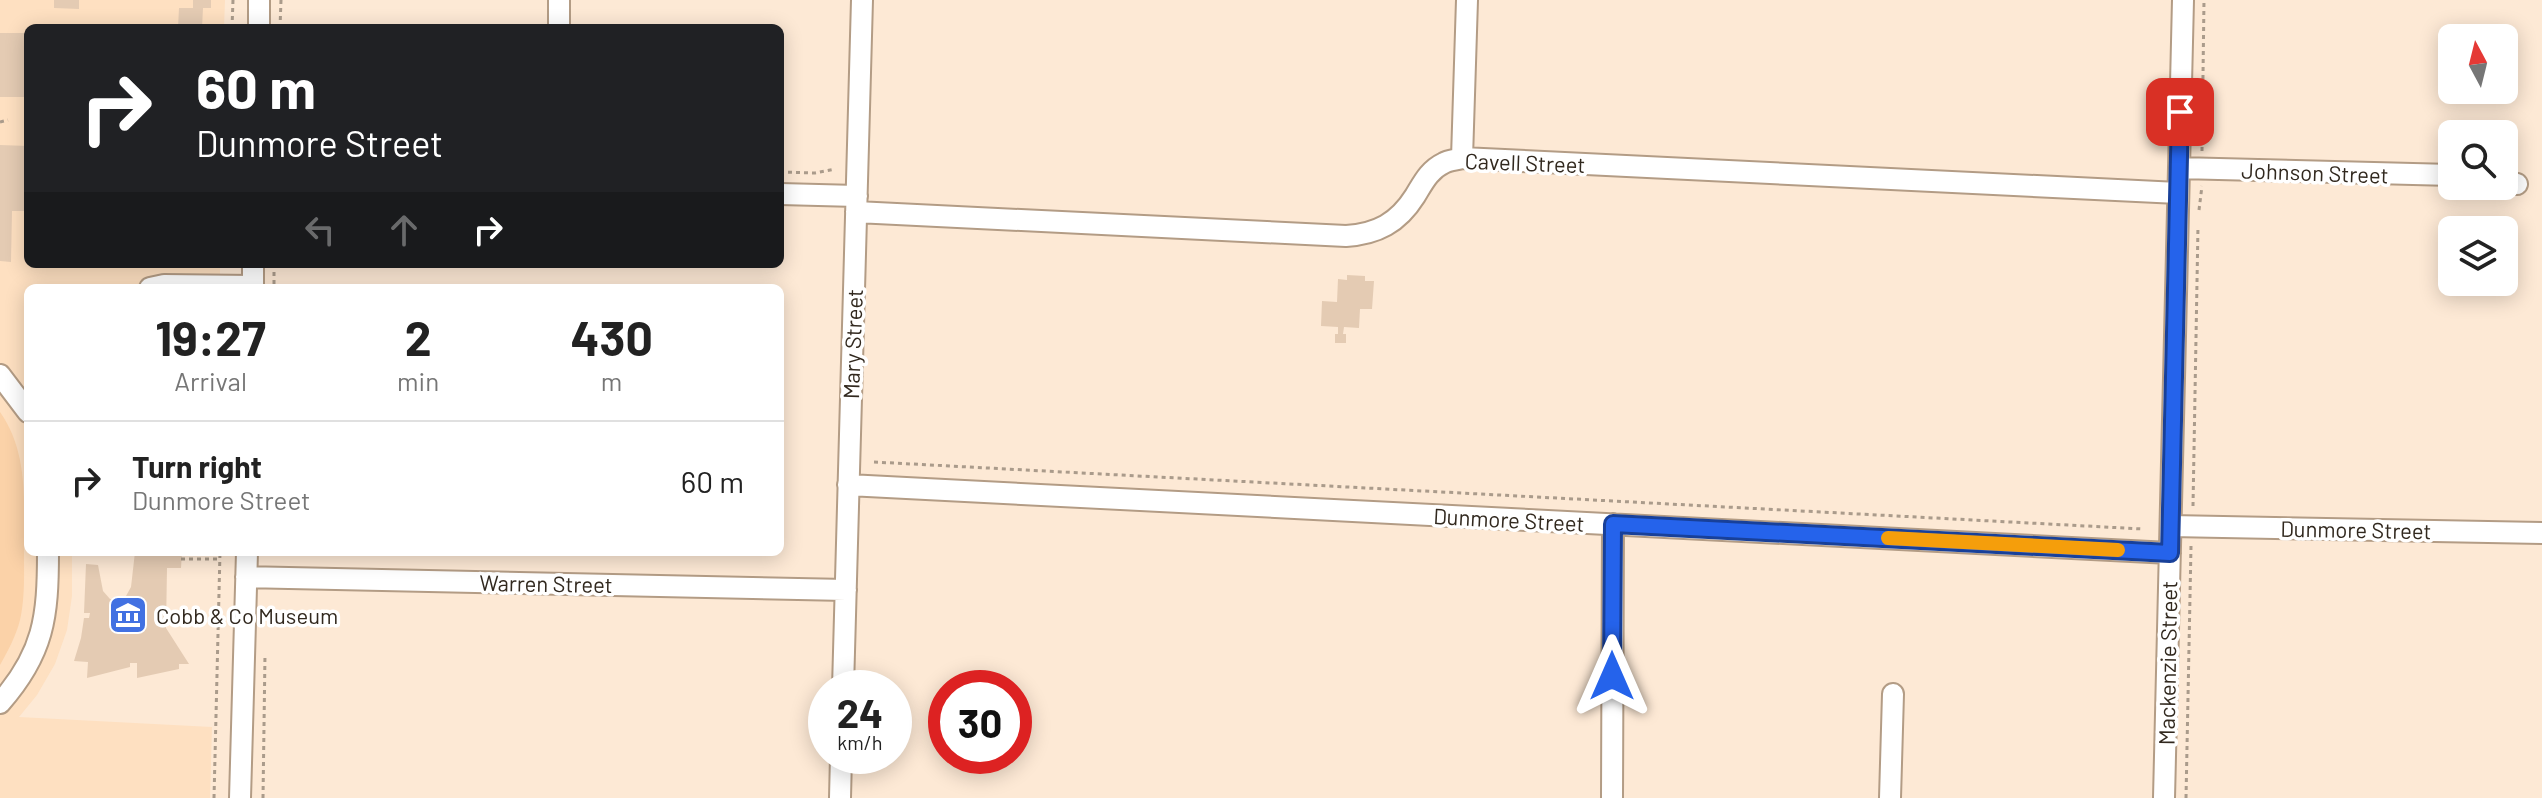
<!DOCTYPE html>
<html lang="en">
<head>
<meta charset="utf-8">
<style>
	body { margin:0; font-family:Barlow,sans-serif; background:#f2f2f2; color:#222; height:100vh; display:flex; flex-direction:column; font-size:30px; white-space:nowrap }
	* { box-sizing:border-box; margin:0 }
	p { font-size:26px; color:#767676 }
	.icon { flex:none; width:44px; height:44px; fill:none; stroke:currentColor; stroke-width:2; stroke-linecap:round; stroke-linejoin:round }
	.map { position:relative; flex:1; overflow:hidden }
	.details { position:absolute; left:24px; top:284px; width:760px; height:272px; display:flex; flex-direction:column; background:#fff; border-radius:12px; box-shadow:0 4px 20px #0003 }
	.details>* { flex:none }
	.hud { position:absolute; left:24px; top:24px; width:760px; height:244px; border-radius:12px; box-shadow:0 4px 20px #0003; background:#202124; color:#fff; overflow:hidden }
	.needle { width:52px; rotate:353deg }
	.tools { position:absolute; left:2438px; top:24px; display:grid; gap:16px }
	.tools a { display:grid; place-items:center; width:80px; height:80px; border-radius:12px; background:#fff; box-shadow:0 4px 20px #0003; font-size:40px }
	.speed { position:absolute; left:808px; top:670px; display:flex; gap:16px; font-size:40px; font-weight:700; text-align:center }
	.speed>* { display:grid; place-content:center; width:104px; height:104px; border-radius:50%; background:#fff; box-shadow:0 4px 20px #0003; line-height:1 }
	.speed small { font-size:20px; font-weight:400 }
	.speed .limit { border:12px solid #d22; background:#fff; color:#111 }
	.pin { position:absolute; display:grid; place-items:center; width:68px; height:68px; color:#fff; margin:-34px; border-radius:16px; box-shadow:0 4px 12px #0006 }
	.me { position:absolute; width:88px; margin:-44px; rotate:0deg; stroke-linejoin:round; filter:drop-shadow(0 0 6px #0008) }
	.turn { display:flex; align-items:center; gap:28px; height:168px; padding:0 40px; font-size:36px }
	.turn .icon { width:104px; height:104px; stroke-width:2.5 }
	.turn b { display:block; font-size:56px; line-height:68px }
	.lanes { display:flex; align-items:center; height:76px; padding:0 40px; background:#0003; justify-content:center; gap:40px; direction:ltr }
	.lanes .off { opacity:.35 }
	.eta { display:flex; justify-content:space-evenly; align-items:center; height:136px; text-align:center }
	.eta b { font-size:48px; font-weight:700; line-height:56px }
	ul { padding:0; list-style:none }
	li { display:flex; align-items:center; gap:24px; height:120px; padding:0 40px; border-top:2px solid #e0e0e0 }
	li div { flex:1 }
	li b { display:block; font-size:30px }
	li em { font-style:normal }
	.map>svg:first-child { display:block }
	.built { fill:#fee0c1 }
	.green { fill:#fbd2a8 }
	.building { fill:#e4cbb3 }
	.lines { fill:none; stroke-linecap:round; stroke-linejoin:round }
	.minor-casing { stroke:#b39c85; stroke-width:24 }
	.path { stroke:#aa9b8b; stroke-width:3; stroke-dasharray:4 4; stroke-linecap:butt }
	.minor { stroke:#fff; stroke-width:20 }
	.route-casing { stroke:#184099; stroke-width:20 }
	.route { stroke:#2563eb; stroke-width:14 }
	.slow { stroke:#f59e0b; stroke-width:14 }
	.labels { text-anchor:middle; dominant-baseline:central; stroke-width:7; stroke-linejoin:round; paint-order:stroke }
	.street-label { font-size:22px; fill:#31281e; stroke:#fff }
	.poi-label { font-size:22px; fill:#31281e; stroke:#fff; text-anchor:start }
</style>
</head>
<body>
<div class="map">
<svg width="2542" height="798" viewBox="0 0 2542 798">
	<rect width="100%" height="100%" fill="#fde9d5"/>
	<path class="built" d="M0 0H225L224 28H28V264H220V285L28 288V552H72V596L67 630 55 664 37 695 19 717 212 727 210 798H0Z"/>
	<path class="green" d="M0 412C29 453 24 504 24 551 24 574 25 598 20 620 16 636 8 651 0 665Z"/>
	<path class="building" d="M54 0H79V9L54 8Z
		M193 0H211V8H203L202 28H178L179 8H193Z
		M0 33H28V97H0Z
		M0 145 28 146V211H12L11 262 0 261Z
		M1347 275 1365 276V281H1374L1372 309H1360L1359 328 1344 327 1343 334H1346V343H1335V334H1338V327L1321 326 1322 301 1337 302 1338 279 1347 280Z
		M135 552H182L181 568H167L166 628 189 664H179V669L137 678V663H130V667L87 678 88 662 74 661 81 638 84 618H89L90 613H84L86 564 98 565 103 591 110 599 118 601 126 596 131 587Z"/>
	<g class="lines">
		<defs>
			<path id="minor" d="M259 28V0
				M559 28V0
				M1462 158 1467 0
				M2179 168 2452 175
				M2504 181 2517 184
				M780 194 857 196
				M856 212 1346 236C1377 234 1398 223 1415 196 1423 183 1429 170 1444 163 1449 160 1456 160 1462 158L2178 193
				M150 288 164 285 253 286
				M253 288V264
				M0 375 28 412
				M848 485 2170 553
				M2171 526 2542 533
				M246 577 846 590
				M843 688 862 0
				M0 703C44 653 48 617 48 552
				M240 798 247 552
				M840 798 841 756
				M1612 798 1613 524
				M1890 798 1893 694
				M2164 798 2183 0"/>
		</defs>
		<use href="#minor" class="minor-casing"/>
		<path class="path" d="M141 28V26
			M232 28 233 0
			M280 28 281 0
			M0 122 8 120
			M2202 151 2204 0
			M780 172 815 173 835 169
			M2199 210 2202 186
			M274 284V264
			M874 462 2143 529
			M2193 506 2198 226
			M181 559H219
			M214 798 220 552
			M263 798 265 654
			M2186 798 2191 546"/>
		<use href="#minor" class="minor"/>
	</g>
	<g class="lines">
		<defs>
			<path id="route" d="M1612 676 1613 524 2170 553 2180 112"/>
		</defs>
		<use href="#route" class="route-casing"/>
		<use href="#route" class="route"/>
		<path class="slow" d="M1888 538 2118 550"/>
	</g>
	<defs>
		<symbol id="museum-square" viewBox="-11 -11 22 22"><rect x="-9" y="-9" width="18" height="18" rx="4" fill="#4271e2" stroke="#fff"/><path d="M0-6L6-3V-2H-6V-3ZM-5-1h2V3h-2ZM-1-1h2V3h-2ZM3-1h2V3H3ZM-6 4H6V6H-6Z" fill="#fff"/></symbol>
	</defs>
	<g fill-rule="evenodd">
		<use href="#museum-square" x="106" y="593" width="44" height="44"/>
	</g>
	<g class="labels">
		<g class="street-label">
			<text transform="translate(1525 162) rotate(2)">Cavell Street</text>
			<text transform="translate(2315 172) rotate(2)">Johnson Street</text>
			<text transform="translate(852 344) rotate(-88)">Mary Street</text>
			<text transform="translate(1509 519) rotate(3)">Dunmore Street</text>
			<text transform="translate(2356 529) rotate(1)">Dunmore Street</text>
			<text transform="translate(546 583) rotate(1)">Warren Street</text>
			<text transform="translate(2167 663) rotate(-89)">Mackenzie Street</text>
		</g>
		<g class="poi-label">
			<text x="156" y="615">Cobb &amp; Co Museum</text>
		</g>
	</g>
</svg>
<div class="tools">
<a><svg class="needle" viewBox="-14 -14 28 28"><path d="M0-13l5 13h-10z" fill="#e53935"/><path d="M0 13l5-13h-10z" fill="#767676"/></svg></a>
<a><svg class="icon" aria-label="search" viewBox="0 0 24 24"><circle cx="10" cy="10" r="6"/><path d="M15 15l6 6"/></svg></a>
<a><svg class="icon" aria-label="layers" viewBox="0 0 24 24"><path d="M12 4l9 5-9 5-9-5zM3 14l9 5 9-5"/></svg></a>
</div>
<div class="speed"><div>24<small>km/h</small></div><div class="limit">30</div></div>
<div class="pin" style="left:2180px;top:112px;background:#d93025"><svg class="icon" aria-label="arrive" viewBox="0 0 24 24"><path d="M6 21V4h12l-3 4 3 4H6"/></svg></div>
<svg class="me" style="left:1612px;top:676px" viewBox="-20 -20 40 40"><path d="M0-17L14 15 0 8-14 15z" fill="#2563eb" stroke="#fff" stroke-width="4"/></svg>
<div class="hud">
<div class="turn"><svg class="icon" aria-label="right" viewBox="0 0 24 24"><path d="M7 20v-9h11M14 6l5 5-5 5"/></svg><div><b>60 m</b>Dunmore Street</div></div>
<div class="lanes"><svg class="icon off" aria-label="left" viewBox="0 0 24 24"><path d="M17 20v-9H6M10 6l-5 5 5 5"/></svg><svg class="icon off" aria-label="ahead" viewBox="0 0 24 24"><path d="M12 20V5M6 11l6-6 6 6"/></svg><svg class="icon" aria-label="right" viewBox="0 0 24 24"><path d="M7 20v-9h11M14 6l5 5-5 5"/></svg></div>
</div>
<section class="details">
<div class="eta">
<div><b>19:27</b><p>Arrival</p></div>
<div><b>2</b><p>min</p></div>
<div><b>430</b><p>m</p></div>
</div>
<ul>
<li><svg class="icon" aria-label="right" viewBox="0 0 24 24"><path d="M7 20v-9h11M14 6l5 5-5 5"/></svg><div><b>Turn right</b><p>Dunmore Street</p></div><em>60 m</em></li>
</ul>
</section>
</div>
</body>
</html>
